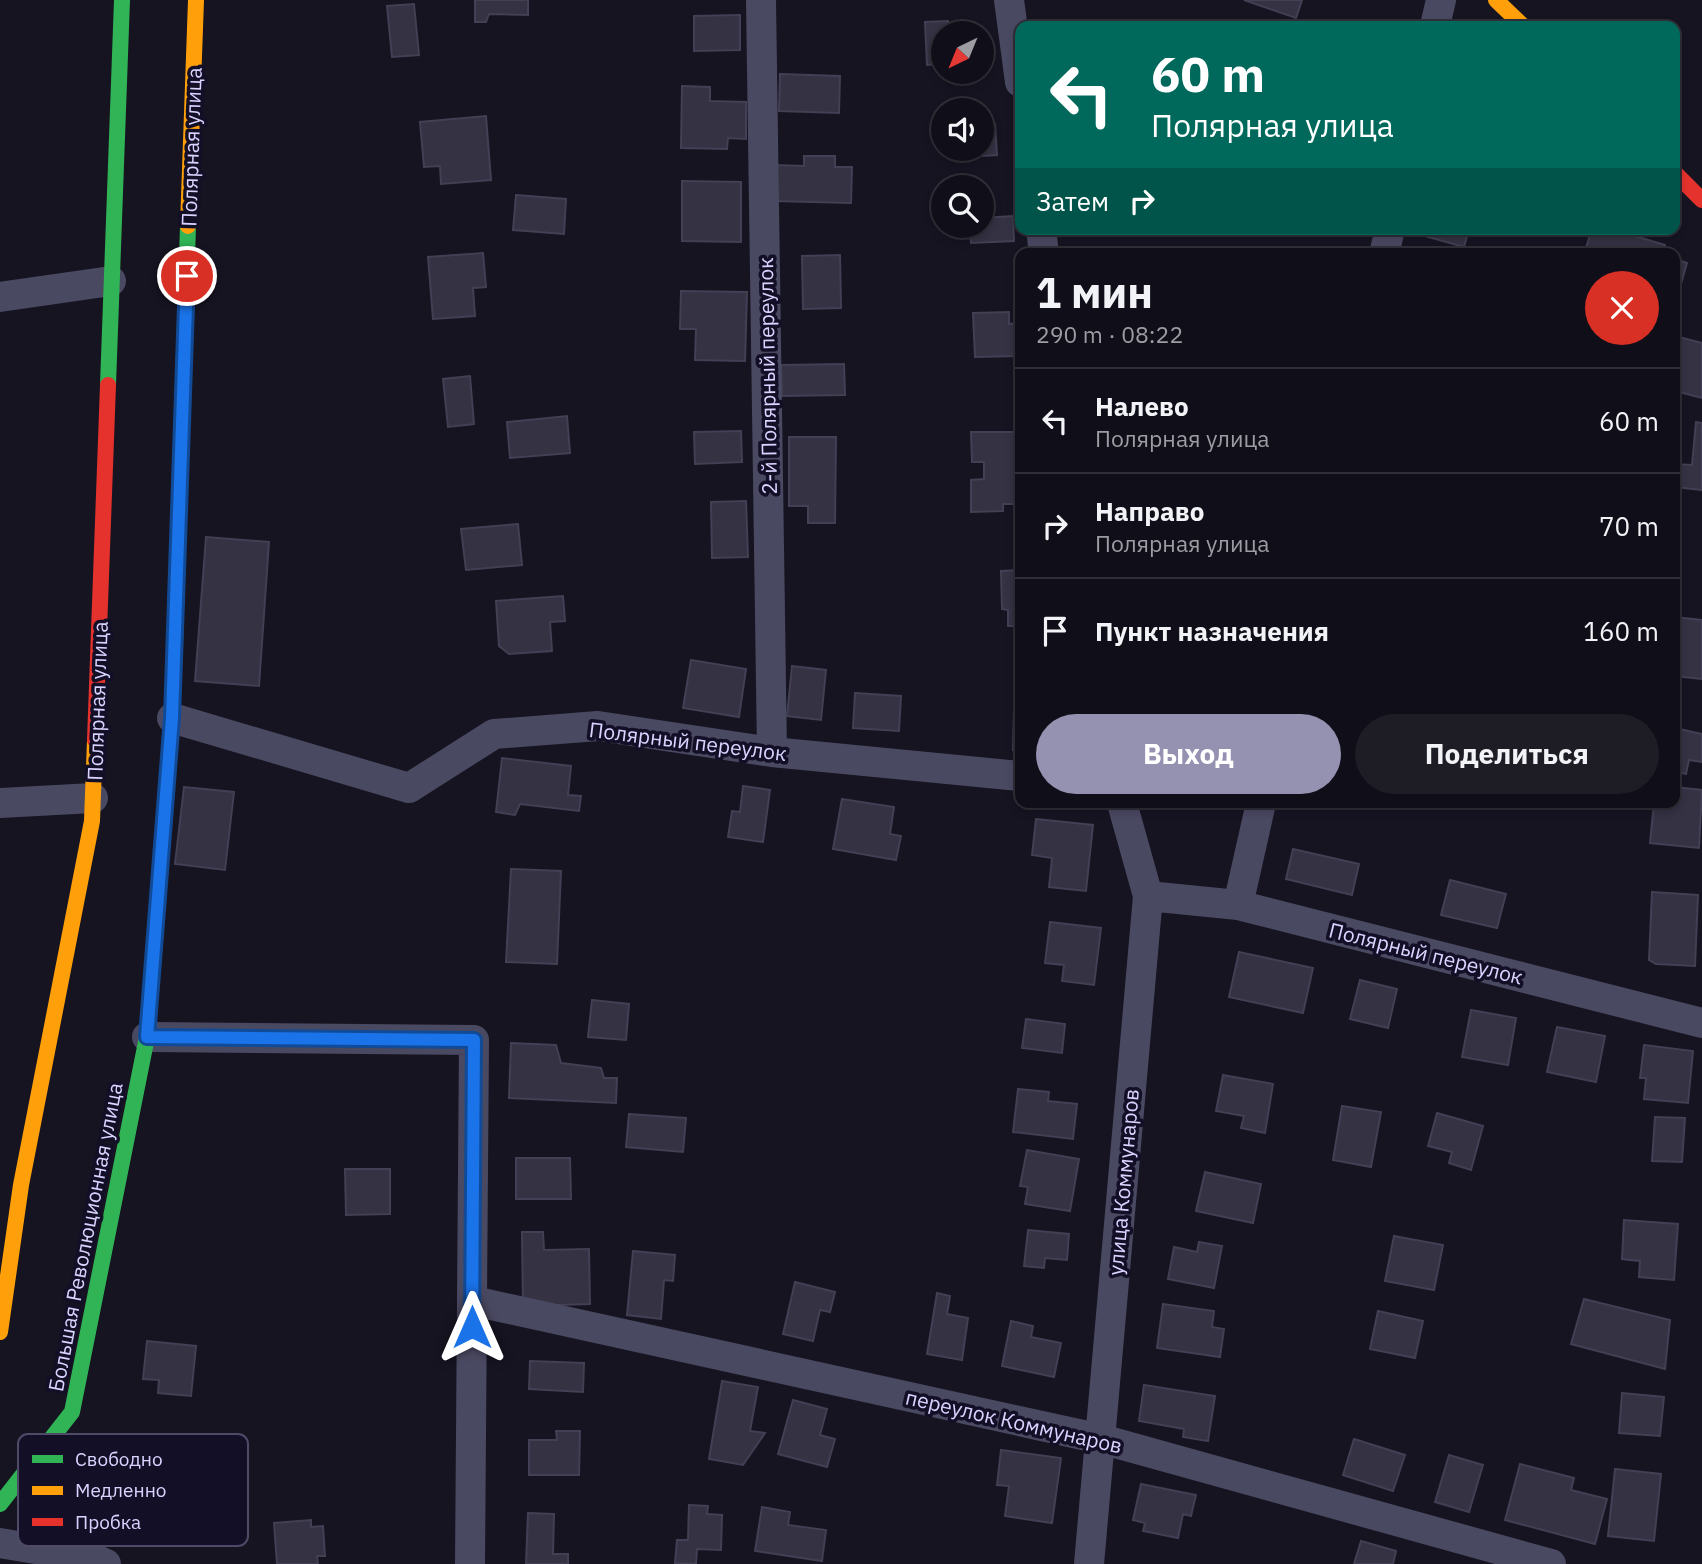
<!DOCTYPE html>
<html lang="ru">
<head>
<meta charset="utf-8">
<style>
	body { margin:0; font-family:"IBM Plex Sans",sans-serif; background:#1e1d26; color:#f1f3f6; height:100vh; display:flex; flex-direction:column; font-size:26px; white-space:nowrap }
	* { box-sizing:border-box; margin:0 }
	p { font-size:23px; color:#9c9ca2 }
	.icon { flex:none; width:38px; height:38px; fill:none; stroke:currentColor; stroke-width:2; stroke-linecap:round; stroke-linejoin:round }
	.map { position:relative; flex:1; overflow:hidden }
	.sheet { position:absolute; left:1015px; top:248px; width:665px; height:560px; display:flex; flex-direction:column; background:#100f19; border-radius:14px; box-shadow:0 4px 10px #0003,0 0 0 2px #302f38 }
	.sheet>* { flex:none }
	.hud { position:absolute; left:1015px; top:21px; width:665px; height:214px; border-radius:14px; box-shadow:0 4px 10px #0003,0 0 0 2px #302f38; background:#00695c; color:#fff; overflow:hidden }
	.needle { width:46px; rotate:223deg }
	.tools { position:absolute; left:931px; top:21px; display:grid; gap:14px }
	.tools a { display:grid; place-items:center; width:63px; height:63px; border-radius:50%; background:#100f19; box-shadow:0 4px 10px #0003,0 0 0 2px #302f38; font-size:35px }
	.pin { position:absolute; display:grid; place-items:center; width:60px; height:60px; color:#fff; margin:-30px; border:4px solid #fff; border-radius:50%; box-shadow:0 2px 7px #0007 }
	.me { position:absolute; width:77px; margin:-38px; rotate:0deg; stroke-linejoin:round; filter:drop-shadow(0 0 5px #0008) }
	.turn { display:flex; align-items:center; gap:24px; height:147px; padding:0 21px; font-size:32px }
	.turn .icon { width:91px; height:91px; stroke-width:2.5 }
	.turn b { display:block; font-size:49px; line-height:60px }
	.then { display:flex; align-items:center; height:66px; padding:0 21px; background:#0003; gap:14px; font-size:26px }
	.round { display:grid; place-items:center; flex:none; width:74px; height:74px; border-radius:37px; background:#1e1d26 }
	.head { display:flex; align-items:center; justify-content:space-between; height:119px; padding:0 21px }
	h1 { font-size:42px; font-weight:700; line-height:52px }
	.primary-button { display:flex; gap:14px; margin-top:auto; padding:14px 21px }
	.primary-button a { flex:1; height:80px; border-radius:42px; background:#9591b1; color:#fff; font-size:28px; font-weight:700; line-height:80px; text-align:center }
	.primary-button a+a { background:#1e1d26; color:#f1f3f6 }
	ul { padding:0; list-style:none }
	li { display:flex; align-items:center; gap:21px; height:105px; padding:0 21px; border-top:2px solid #302f38 }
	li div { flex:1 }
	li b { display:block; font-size:26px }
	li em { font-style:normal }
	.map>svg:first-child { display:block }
	.building { fill:#343243; stroke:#433f54; stroke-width:2 }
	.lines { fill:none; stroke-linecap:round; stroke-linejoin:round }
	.street { stroke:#4a4962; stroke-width:30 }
	.fast { stroke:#30b455; stroke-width:16 }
	.slow { stroke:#ff9f0a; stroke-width:16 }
	.jam { stroke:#e5322d; stroke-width:16 }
	.route-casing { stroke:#114b97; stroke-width:18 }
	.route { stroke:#1a73e8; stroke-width:12 }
	.labels { text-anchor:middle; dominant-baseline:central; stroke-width:7; stroke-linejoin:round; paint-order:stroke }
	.street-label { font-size:21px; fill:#d9d4ff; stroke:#130f26 }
	.key { fill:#130f26; stroke:#4e4a67; stroke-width:2 }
	.key-label { font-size:19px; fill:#d9d4ff }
</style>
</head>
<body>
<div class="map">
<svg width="1702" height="1564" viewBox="0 0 1702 1564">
	<rect width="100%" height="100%" fill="#161421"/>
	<path class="building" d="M475 0H528V15L489 14 486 22H475Z
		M1244 0H1302L1296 18Z
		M414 4 419 55 392 57 387 6Z
		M740 15V50L694 51V16Z
		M948 21V31L981 29V33H943V64L927 65 925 22Z
		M780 74 840 76 839 113 779 111Z
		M682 86 710 87V101L746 102V139L728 138 727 149 681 148Z
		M486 116 491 180 441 184 440 166 424 167 420 122Z
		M995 124 997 155 949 158V149H982V125Z
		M804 156H835V167H852L851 203 774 201 775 165 804 166Z
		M682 181 741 182V242L682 241Z
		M516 195 566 199 564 234 513 230Z
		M1013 216 1014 241 971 243 970 226H982V218Z
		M1426 229H1469L1464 247 1425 236Z
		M1592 229H1612L1665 245 1663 254H1584Z
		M483 253 486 287 473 288 475 316 433 319 428 257Z
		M840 255 841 308 803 309 802 256Z
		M1675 259 1687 263 1675 305Z
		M681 291 747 292 745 361 695 360 696 329H680Z
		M1009 312V324L1017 323 1018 356 975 357 973 313Z
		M1675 336 1702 343V398L1675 391Z
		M844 364 845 395 782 396 781 365Z
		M470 376 474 424 448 427 443 379Z
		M567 416 570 453 510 458 507 422Z
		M1696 422 1702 423V490L1675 487 1676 464 1692 465Z
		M741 431 742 462 695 464 694 432Z
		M971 432H1020V504H1003V511L971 512V480L984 479V462H972Z
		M789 437H836L835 523H808V506H789Z
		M746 501 748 557 712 558 711 502Z
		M518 524 522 565 466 570 461 529Z
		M206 537 269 542 259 686 195 681Z
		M1020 570V626H1008V610L1002 609 1001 571Z
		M563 596 565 621 550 622 552 651 509 654 499 646 496 601Z
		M1675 617 1702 620V679L1675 676Z
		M691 660 746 669 739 717 683 708Z
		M792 666 826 670 821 720 787 716Z
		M855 693 901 696 899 731 853 728Z
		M1014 709H1020V750H1013Z
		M1675 728 1702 734V762L1689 760 1686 774 1675 771Z
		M502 758 571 766 568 795 581 796 579 811 520 804 515 815 496 812Z
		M743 786 770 790 763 842 728 837 732 811 740 812Z
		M184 787 234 792 225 870 175 864Z
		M1675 787 1702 790 1699 848 1650 843 1654 803H1675Z
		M842 799 894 807 890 834 901 836 896 860 833 849Z
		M1036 819 1093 825 1086 891 1049 887 1052 858 1032 855Z
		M1293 849 1359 864 1352 895 1286 879Z
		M511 869 561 871 557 964 506 962Z
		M1450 880 1506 894 1497 928 1441 915Z
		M1652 892 1698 895 1695 966 1656 964 1649 960Z
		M1050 922 1101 928 1094 985 1062 981 1064 965 1045 963Z
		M1239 952 1313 968 1303 1013 1229 997Z
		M1360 980 1397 989 1388 1028 1350 1019Z
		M592 1000 629 1004 626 1040 588 1037Z
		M1471 1010 1516 1018 1508 1065 1462 1057Z
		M1026 1019 1065 1024 1062 1053 1022 1048Z
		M1557 1027 1605 1036 1596 1082 1547 1072Z
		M511 1043 556 1045 561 1063 601 1068 604 1078H617L616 1103 509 1098Z
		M1644 1045 1693 1051 1688 1103 1644 1099 1646 1078H1640Z
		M1223 1075 1273 1084 1265 1133 1241 1128 1244 1116 1216 1111Z
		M1018 1089 1049 1092 1048 1101 1077 1104 1073 1139 1013 1132Z
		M1342 1106 1381 1112 1371 1167 1333 1160Z
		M1437 1113 1483 1126 1471 1170 1449 1163 1452 1152 1428 1146Z
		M629 1114 686 1118 683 1152 626 1147Z
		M1655 1117 1685 1118 1682 1162 1652 1161Z
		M1027 1150 1079 1159 1070 1211 1025 1204 1028 1187 1020 1186Z
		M516 1158H570L571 1199H516Z
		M345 1169H390V1214L346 1215Z
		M1205 1172 1261 1184 1253 1223 1196 1211Z
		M1624 1220 1678 1224 1674 1280 1639 1277 1640 1261 1622 1259Z
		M1028 1230 1069 1234 1067 1260 1045 1258 1044 1268 1024 1266Z
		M522 1232H543L544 1250 589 1249 590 1304 523 1306Z
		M1394 1236 1443 1245 1434 1290 1385 1281Z
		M1199 1242 1222 1246 1214 1288 1168 1279 1174 1247 1197 1252Z
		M633 1251 675 1255 673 1281 664 1280 661 1319 627 1315Z
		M795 1282 835 1292 830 1312 820 1310 813 1341 783 1334Z
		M937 1293 950 1296 947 1314 968 1318 962 1360 927 1354Z
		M1584 1299 1670 1320 1665 1369 1571 1344Z
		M1163 1304 1214 1311 1212 1327 1224 1329 1220 1357 1157 1348Z
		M1378 1311 1423 1321 1415 1358 1370 1349Z
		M1011 1321 1033 1326 1031 1337 1061 1343 1054 1377 1002 1366Z
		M147 1341 196 1346 191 1396 158 1393 159 1380 143 1379Z
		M530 1361 584 1363 583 1392 529 1389Z
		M722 1381 758 1387 750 1431 765 1433 743 1465 709 1459Z
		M1144 1385 1215 1396 1208 1441 1183 1437 1184 1429 1139 1421Z
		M1622 1393 1664 1397 1660 1436 1619 1433Z
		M793 1400 827 1409 820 1435 835 1439 827 1467 778 1454Z
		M556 1431H580L579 1475H529V1440H557Z
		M1354 1439 1405 1455 1393 1491 1343 1475Z
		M1001 1450 1061 1458 1052 1523 1005 1516 1009 1486 997 1485Z
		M1449 1455 1483 1465 1469 1512 1435 1502Z
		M1520 1464 1574 1478 1571 1490 1607 1499 1595 1544 1505 1520Z
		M1615 1469 1661 1474 1654 1541 1608 1536Z
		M1141 1484 1196 1495 1191 1516 1183 1514 1178 1538 1143 1531 1145 1523 1133 1520Z
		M689 1505 708 1506 707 1514 722 1515 721 1550 697 1549 696 1564 675 1563 677 1540H688Z
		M762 1507 790 1512 788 1525 826 1530 822 1561 755 1551Z
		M528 1513 554 1514 553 1554H568V1564H526Z
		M311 1520V1527L323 1526 325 1556H317L318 1564H277L274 1523Z
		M1361 1541 1396 1551 1393 1564H1354Z"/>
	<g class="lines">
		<path class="street" d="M761 0 772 752
			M1009 0 1020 82
			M1435 26 1441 0
			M1041 229 1044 254
			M1384 254 1390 229
			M0 297 111 281
			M172 718 409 788 494 734 598 726 772 752 1020 776
			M0 803 93 798
			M1148 896 1238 905 1702 1023
			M1238 905 1261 803
			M147 1037 474 1040 470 1564
			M473 1301 1101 1439 1551 1564
			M0 1543 95 1559 106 1564
			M1089 1564 1148 896 1122 803"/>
		<path class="fast" d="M108 385 122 0
			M175 643 188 226
			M0 1504 72 1412 147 1037 155 940"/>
		<path class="slow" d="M1496 0 1523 26
			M188 226 196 0
			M155 940 172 718 175 643
			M0 1332 21 1185 92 821 95 740"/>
		<path class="jam" d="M1675 173 1702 200
			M95 740 108 385"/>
	</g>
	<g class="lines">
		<defs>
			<path id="route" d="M187 276 172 718 147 1037 474 1040 472 1327"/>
		</defs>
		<use href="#route" class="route-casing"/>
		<use href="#route" class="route"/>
	</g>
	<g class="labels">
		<g class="street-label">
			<text transform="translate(191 147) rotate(-88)">Полярная улица</text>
			<text transform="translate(767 376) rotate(-91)">2-й Полярный переулок</text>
			<text transform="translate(97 701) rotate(-88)">Полярная улица</text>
			<text transform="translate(688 741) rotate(7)">Полярный переулок</text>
			<text transform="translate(1426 953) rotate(14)">Полярный переулок</text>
			<text transform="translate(1123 1182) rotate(-85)">улица Коммунаров</text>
			<text transform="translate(85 1237) rotate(-79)">Большая Революционная улица</text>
			<text transform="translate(1014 1421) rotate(13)">переулок Коммунаров</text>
		</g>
	</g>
	<rect x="18" y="1434" width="230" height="112" rx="10" class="key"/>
	<rect x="32" y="1455" width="31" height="8" fill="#30b455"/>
	<rect x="32" y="1486" width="31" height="9" fill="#ff9f0a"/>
	<rect x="32" y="1518" width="31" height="8" fill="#e5322d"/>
	<g class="key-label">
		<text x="75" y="1466">Свободно</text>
		<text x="75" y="1497">Медленно</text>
		<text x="75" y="1529">Пробка</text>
	</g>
</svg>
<div class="tools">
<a><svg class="needle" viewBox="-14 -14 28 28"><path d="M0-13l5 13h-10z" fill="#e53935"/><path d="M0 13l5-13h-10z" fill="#9c9ca2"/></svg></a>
<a><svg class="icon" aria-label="sound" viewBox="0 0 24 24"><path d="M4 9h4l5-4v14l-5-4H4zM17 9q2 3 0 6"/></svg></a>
<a><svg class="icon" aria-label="search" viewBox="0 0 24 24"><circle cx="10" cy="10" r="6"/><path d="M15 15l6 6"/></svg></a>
</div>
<div class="pin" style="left:187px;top:276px;background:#d93025"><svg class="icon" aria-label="arrive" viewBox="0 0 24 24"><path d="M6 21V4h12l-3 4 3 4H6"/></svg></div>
<svg class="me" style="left:472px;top:1327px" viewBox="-20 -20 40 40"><path d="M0-17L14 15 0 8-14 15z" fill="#1a73e8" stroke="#fff" stroke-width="4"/></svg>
<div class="hud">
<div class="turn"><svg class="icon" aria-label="left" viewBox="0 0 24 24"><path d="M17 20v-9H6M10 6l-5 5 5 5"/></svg><div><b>60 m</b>Полярная улица</div></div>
<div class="then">Затем<svg class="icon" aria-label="right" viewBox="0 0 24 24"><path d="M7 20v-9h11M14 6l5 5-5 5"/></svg></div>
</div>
<section class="sheet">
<div class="head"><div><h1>1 мин</h1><p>290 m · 08:22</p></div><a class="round" style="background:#d93025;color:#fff"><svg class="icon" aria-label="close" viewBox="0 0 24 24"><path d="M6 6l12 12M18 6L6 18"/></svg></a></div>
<ul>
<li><svg class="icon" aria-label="left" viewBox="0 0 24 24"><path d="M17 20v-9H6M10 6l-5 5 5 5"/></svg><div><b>Налево</b><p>Полярная улица</p></div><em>60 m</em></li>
<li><svg class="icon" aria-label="right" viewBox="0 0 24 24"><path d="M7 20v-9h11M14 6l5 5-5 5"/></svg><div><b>Направо</b><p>Полярная улица</p></div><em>70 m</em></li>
<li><svg class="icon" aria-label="arrive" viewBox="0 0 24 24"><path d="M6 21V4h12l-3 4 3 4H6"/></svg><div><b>Пункт назначения</b></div><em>160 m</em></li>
</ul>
<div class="primary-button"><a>Выход</a><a>Поделиться</a></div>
</section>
</div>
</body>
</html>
